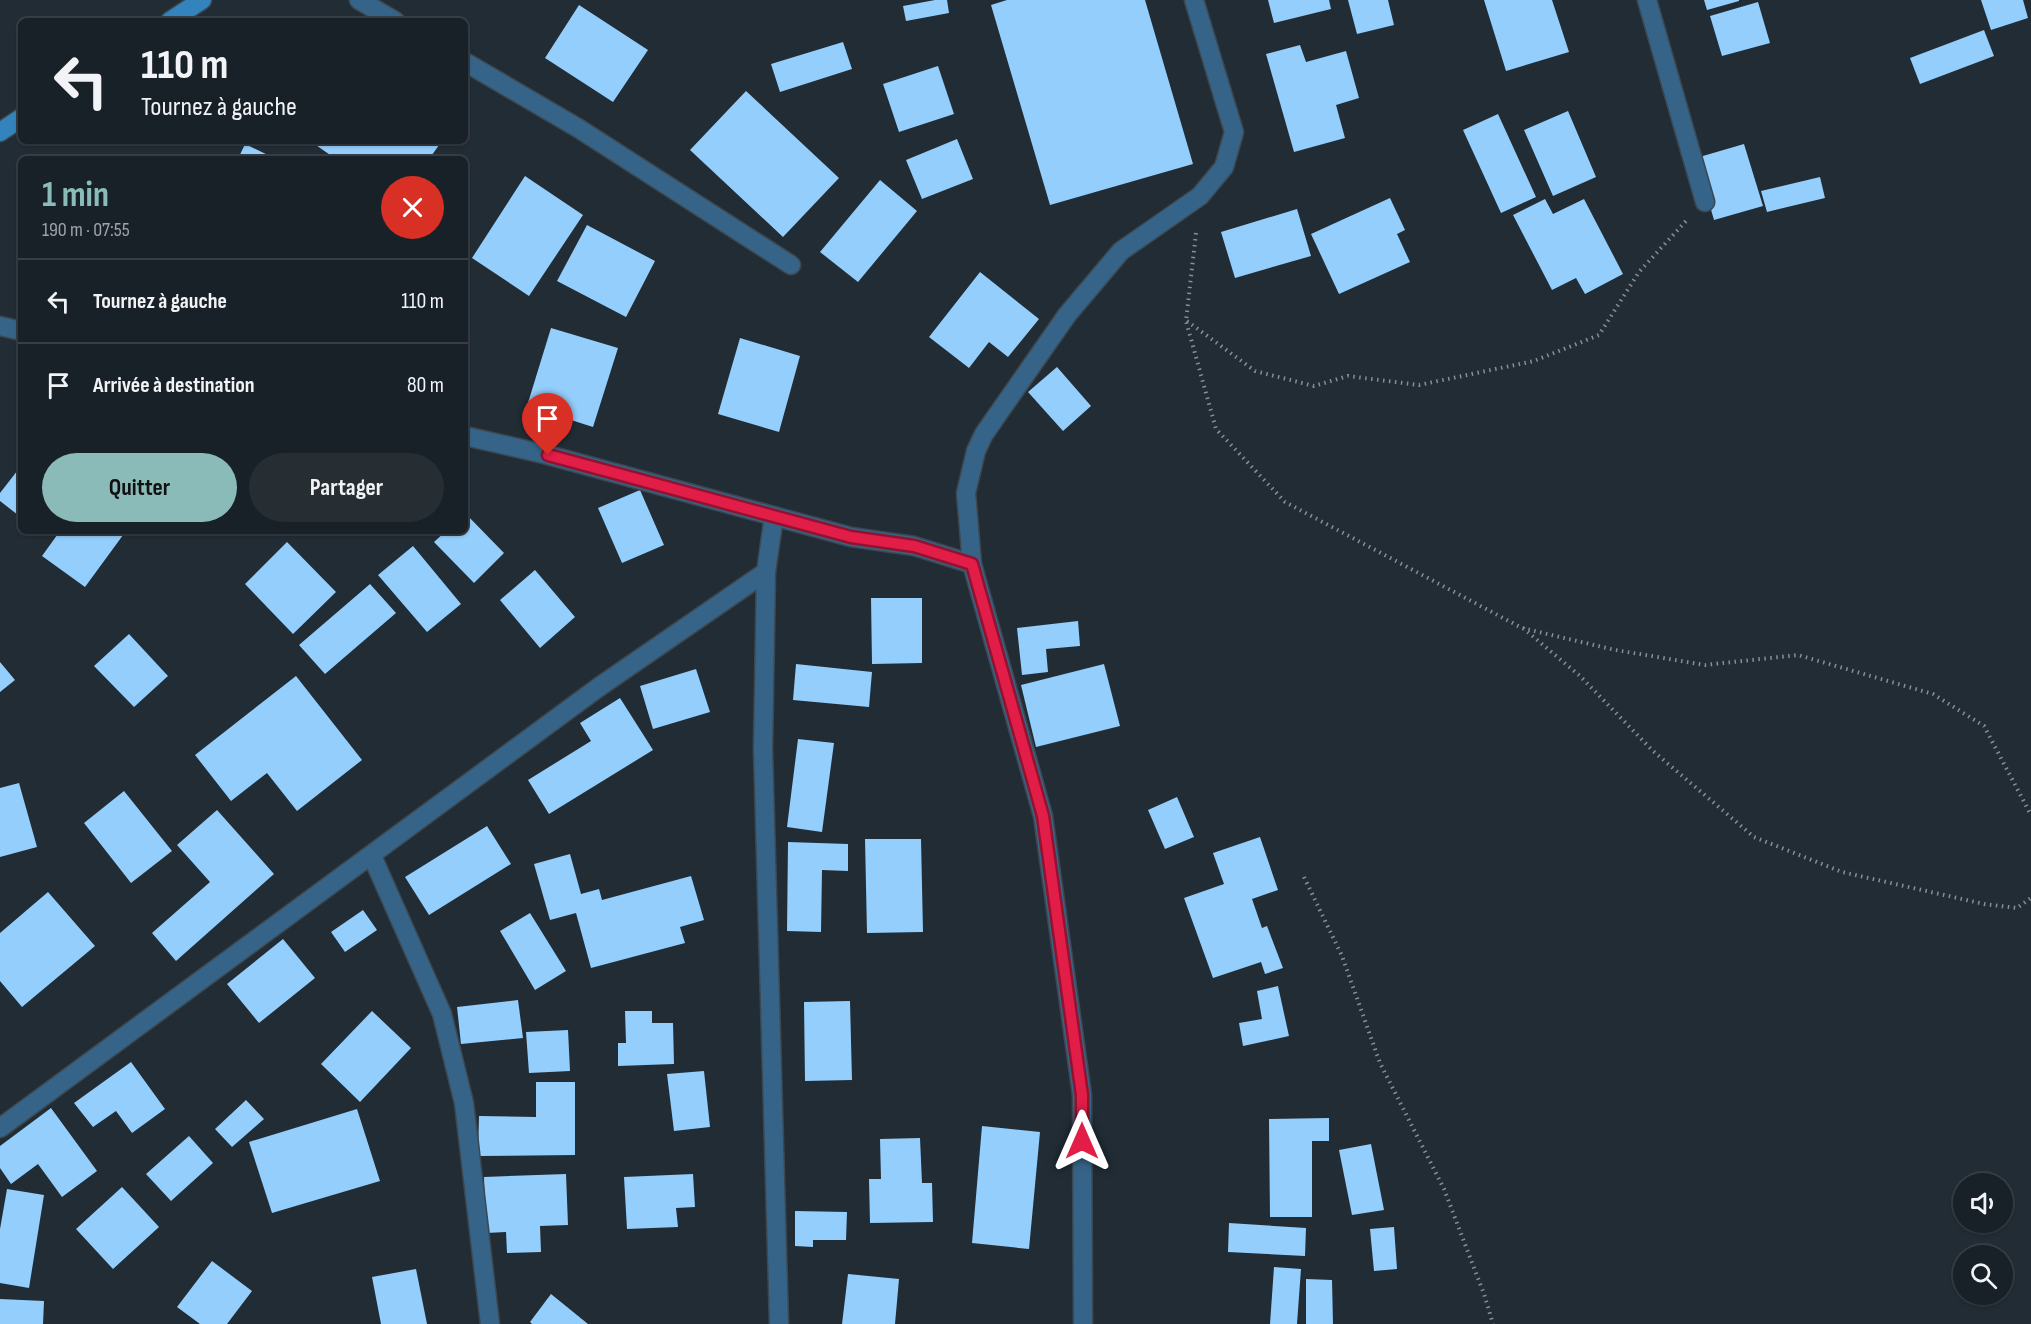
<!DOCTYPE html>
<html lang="fr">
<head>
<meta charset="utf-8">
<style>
	body { margin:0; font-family:"Sofia Sans Condensed",sans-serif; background:#262e34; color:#f1f3f6; height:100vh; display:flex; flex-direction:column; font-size:22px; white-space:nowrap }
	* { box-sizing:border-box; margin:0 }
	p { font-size:20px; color:#9fa3a8 }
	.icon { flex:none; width:33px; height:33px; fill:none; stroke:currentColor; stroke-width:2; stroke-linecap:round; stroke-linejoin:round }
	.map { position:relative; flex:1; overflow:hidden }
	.side { position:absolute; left:18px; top:156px; width:450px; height:378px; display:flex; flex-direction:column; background:#192128; border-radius:9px; box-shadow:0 2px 4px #0004,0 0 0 2px #373e45 }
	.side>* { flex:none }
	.hud { position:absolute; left:18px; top:18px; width:450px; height:126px; border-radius:9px; box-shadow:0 2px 4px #0004,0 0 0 2px #373e45; background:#192128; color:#f1f3f6; overflow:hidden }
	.buttons { position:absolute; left:1953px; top:1173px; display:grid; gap:12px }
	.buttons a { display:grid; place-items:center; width:60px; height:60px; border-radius:50%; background:#192128; box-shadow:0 2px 4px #0004,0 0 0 2px #373e45; font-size:30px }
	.pin { position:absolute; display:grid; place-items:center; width:51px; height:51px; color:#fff; margin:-62px -26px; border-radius:50% 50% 50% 0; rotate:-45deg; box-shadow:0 0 6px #0007 }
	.pin .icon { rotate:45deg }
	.me { position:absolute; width:66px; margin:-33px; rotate:0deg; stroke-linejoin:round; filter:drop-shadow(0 0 4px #0008) }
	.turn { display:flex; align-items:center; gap:21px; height:126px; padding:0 24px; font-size:27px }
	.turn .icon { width:78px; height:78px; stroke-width:2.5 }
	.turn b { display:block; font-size:42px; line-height:51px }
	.round { display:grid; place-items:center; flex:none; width:63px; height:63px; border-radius:32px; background:#262e34 }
	.head { display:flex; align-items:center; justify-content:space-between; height:102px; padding:0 24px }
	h1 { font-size:36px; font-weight:700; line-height:45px; color:#8bbbb9 }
	.cta { display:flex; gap:12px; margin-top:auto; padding:12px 24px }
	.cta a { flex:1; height:69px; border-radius:36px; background:#8bbbb9; color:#111; font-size:24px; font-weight:700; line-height:69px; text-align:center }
	.cta a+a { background:#262e34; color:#f1f3f6 }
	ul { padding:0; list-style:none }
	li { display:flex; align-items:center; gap:18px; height:84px; padding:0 24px; border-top:2px solid #373e45 }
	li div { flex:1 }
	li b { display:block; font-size:22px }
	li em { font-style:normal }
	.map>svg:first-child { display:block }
	.building { fill:#94cefc }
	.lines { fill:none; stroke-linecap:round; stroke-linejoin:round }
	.street-casing { stroke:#3c474f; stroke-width:21 }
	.secondary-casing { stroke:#3c474f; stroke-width:21 }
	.path { stroke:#879098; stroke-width:4; stroke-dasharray:1.5 4.5; stroke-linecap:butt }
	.street { stroke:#366488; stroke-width:18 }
	.secondary { stroke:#3384bc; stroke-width:18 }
	.route-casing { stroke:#92132f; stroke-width:15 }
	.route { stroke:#e11d48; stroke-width:10 }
</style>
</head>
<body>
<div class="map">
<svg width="2031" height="1324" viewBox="0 0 2031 1324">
	<rect width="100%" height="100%" fill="#212c35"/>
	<path class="building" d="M935 0H947L949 13 906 21 903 6Z
		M1007 0H1145L1193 164 1050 205 991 5Z
		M1268 0H1329L1331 9 1274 23Z
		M1348 0H1388L1394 25 1357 34Z
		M1484 0H1552L1569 52 1506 71Z
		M1704 0H1739V1L1707 10Z
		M1981 0H2023L2028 18 1991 30Z
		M1758 2 1770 43 1722 56 1710 16Z
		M579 5 648 50 613 102 545 58Z
		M1984 30 1994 56 1920 84 1910 58Z
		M843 42 852 69 780 92 771 64Z
		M1300 45 1306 62 1346 51 1359 98 1336 105 1345 138 1294 152 1266 54Z
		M938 66 954 114 899 132 883 84Z
		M746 91 839 178 783 237 690 150Z
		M1568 111 1596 177 1553 196 1524 130Z
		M1498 114 1536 197 1501 213 1463 130Z
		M957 139 973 179 922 199 906 160Z
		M310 141H442L429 159H336Z
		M245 144 276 159H238Z
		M1744 144 1763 206 1714 220 1696 158Z
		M525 176 583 215 529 296 472 258Z
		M1820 177 1825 198 1767 212 1761 191Z
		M880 180 917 211 858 282 820 252Z
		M1390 198 1405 230 1397 234 1410 262 1339 294 1311 234Z
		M1545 199 1553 214 1584 199 1623 274 1585 294 1576 278 1552 290 1513 215Z
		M1297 209 1311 256 1235 278 1221 232Z
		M587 225 655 261 626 317 557 281Z
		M980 272 1039 319 1008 357 989 342 969 368 929 337Z
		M551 328 618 348 593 427 527 406Z
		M740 338 800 356 779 432 718 414Z
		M1057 367 1091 406 1063 431 1028 392Z
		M21 466V512L18 515 0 501V493Z
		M640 490 664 545 622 563 598 508Z
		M465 513 504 553 474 583 434 542 446 531H465Z
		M60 531H126L85 587 42 556Z
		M287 542 336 592 293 634 245 584Z
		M413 546 461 604 427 632 378 575Z
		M535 570 575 617 540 648 500 600Z
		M370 584 396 613 325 674 299 645Z
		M871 598H922V663L872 664Z
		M1078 621 1080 646 1046 649 1048 672 1022 675 1017 628Z
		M129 634 168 676 134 707 94 666Z
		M0 662 15 680 0 692Z
		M796 664 872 672 869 707 793 700Z
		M1104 664 1120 726 1036 747 1021 685Z
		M696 669 710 712 653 729 640 686Z
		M296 676 362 760 297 811 267 773 231 801 195 755Z
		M620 698 653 750 549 814 528 780 591 741 580 723Z
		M798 739 834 743 822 832 787 827Z
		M19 783 37 847 0 857V788Z
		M124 791 172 851 131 883 84 823Z
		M1177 797 1194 837 1165 849 1148 810Z
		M217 810 274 874 176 961 152 933 210 882 177 845Z
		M487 826 511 864 429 915 405 877Z
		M1260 837 1278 890 1252 899 1262 928 1267 926 1283 968 1265 974 1261 962 1213 978 1184 898 1224 884 1213 853Z
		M865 839H921L923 932 867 933Z
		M788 842 848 844V871L822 870 821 932 787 931Z
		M570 854 581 894 599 889 602 900 691 876 704 920 680 927 685 943 591 968 576 913 550 920 534 864Z
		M48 892 95 946 22 1007 0 981V933Z
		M363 910 377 930 345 952 331 932Z
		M530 913 566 971 535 990 500 931Z
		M283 939 315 978 259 1023 227 984Z
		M1278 986 1289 1036 1243 1046 1239 1023 1262 1019 1257 991Z
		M518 1000 523 1038 461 1044 457 1007Z
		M850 1001 852 1080 805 1081 804 1002Z
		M372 1011 411 1048 360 1102 321 1064Z
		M625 1011H652V1023H673L674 1064 618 1066V1043H626Z
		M568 1030 570 1071 529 1073 526 1032Z
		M131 1062 165 1109 132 1133 116 1111 93 1127 74 1103Z
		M704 1071 710 1127 674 1131 667 1074Z
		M536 1082H575V1155L478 1156 479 1116 536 1117Z
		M246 1100 264 1119 232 1147 215 1129Z
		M51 1108 97 1171 62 1197 38 1164 11 1184 0 1168V1146Z
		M357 1109 380 1181 272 1213 249 1142Z
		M1329 1118V1141H1312V1217H1270L1269 1119Z
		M982 1126 1040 1132 1029 1249 972 1243Z
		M189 1136 213 1163 171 1201 146 1174Z
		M920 1138 922 1183H932L933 1222 870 1223 869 1179H881L880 1139Z
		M1371 1144 1384 1210 1352 1215 1339 1150Z
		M566 1174 568 1225 540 1226 541 1252 507 1253 506 1232 486 1233 484 1177Z
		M693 1174 695 1207 676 1208 678 1227 627 1229 624 1177Z
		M122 1187 159 1227 113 1269 76 1229Z
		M7 1189 44 1195 29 1288 0 1283V1229Z
		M795 1211 847 1212 846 1240H813V1247L795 1246Z
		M1229 1223 1306 1228 1305 1256 1228 1252Z
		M1394 1227 1397 1269 1374 1271 1370 1229Z
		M212 1261 252 1291 227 1324H200L177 1307Z
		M1274 1267 1301 1269 1297 1324H1270Z
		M416 1269 427 1324H381L372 1277Z
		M848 1274 899 1279 895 1324H842Z
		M1306 1279 1332 1280 1333 1324H1306Z
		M551 1294 588 1324H532L530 1322Z
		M0 1299 44 1301 43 1324H0Z"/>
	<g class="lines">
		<defs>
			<path id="street" d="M359 0 395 21
				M1647 0 1705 202
				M465 62 578 128 791 265
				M0 326 21 331
				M465 436 548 455 851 537 914 546 972 564 1043 816 1082 1095 1083 1324
				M774 516 766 572 763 749 779 1324
				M972 564 966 493 976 451 984 434 1067 315 1121 251 1200 196 1224 167 1234 132 1194 0
				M372 856 442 1014 464 1103 490 1324
				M0 1128 599 687 766 572"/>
			<path id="secondary" d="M170 21 202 0
				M0 132 21 118"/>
		</defs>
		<use href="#street" class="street-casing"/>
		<use href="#secondary" class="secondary-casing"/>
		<path class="path" d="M1196 233 1186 321 1216 429 1285 502 1522 628 1615 650 1705 665 1798 655 1933 694 1984 726 2031 815
			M1187 321 1255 371 1314 386 1348 376 1419 385 1534 361 1599 335 1639 272 1686 221
			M1523 628 1580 676 1653 751 1754 837 1842 872 1984 904 2017 908 2031 898
			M1304 877 1342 956 1380 1063 1444 1189 1484 1294 1493 1324"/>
		<use href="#street" class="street"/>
		<use href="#secondary" class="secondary"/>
	</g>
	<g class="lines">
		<defs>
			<path id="route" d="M548 455 851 537 914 546 972 564 1043 816 1082 1095V1141"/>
		</defs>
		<use href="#route" class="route-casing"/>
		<use href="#route" class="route"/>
	</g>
</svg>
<div class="buttons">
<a><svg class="icon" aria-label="sound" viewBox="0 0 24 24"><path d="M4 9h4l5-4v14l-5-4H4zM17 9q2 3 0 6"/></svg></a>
<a><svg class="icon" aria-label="search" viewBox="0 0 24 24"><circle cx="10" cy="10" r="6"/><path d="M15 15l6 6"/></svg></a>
</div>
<div class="pin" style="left:548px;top:455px;background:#d93025"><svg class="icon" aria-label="arrive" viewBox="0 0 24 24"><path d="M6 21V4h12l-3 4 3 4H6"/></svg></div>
<svg class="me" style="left:1082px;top:1141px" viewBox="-20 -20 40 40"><path d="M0-17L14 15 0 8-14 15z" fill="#e11d48" stroke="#fff" stroke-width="4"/></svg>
<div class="hud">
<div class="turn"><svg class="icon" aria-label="left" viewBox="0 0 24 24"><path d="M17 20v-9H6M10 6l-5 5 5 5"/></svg><div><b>110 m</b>Tournez à gauche</div></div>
</div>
<section class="side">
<div class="head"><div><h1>1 min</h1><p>190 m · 07:55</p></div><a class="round" style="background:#d93025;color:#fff"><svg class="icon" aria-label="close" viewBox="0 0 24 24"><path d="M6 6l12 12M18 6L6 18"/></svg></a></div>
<ul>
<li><svg class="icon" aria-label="left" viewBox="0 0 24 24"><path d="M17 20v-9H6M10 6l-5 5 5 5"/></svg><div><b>Tournez à gauche</b></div><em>110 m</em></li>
<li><svg class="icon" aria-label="arrive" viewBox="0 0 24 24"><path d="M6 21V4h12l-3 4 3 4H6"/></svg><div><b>Arrivée à destination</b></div><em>80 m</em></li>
</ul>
<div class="cta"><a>Quitter</a><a>Partager</a></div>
</section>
</div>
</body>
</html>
